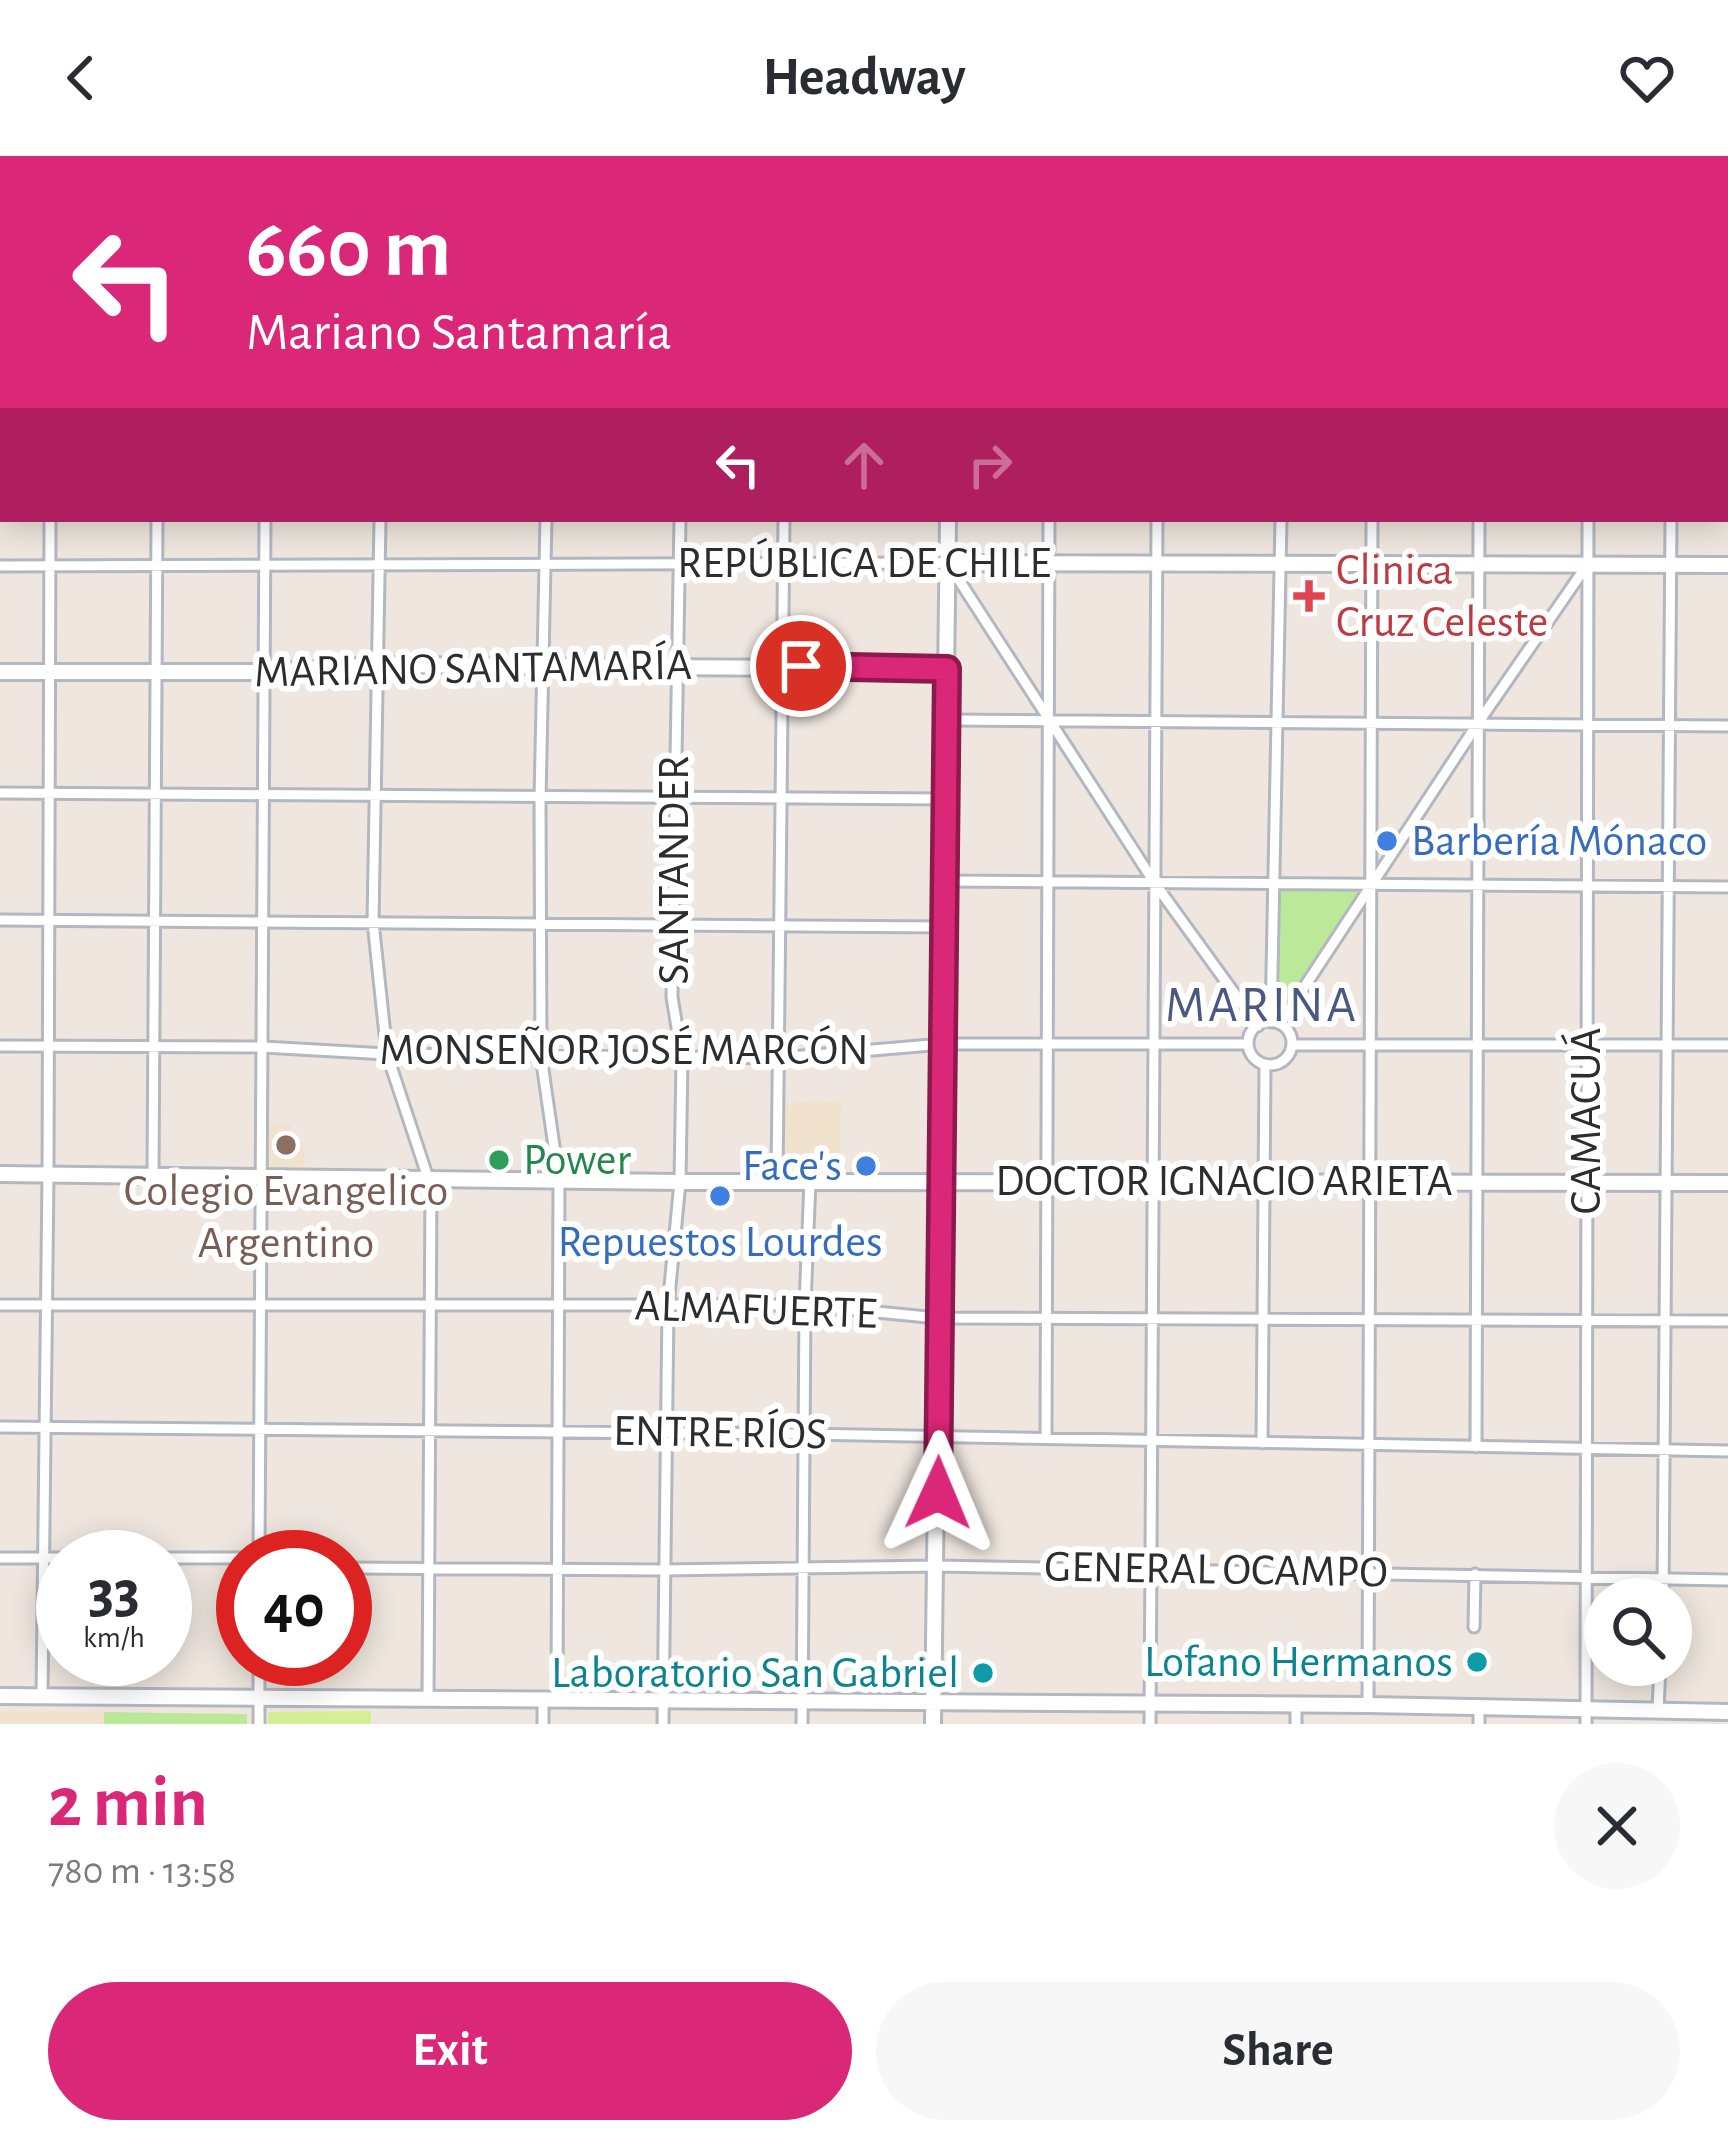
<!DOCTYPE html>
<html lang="en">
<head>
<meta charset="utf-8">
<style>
	body { margin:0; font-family:"Alegreya Sans",sans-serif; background:#f7f7f7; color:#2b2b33; height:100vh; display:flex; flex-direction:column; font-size:45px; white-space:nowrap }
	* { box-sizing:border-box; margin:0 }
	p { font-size:39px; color:#7c7c81 }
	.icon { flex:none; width:66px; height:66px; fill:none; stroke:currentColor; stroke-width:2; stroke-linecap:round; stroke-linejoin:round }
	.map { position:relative; height:1568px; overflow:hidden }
	.drawer { display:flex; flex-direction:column; background:#fff; flex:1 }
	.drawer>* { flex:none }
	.top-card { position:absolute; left:0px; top:0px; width:1728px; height:366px; box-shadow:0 6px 30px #0003; background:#db2777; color:#fff; overflow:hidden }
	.controls { position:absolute; left:1584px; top:1422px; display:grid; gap:24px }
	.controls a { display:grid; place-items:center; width:108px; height:108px; border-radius:50%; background:#fff; box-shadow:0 6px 30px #0003; font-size:60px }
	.speed { position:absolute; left:36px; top:1374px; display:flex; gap:24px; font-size:60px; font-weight:700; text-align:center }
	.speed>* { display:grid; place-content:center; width:156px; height:156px; border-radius:50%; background:#fff; box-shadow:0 6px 30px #0003; line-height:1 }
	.speed small { font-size:30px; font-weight:400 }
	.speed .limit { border:18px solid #d22; background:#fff; color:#111 }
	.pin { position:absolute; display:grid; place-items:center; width:102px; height:102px; color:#fff; margin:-51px; border:6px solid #fff; border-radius:50%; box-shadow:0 3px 12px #0007 }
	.me { position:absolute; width:132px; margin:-66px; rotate:1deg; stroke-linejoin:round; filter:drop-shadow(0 0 9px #0008) }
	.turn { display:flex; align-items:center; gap:42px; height:252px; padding:0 48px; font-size:54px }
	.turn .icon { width:156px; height:156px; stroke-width:2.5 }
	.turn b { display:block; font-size:84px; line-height:102px }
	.lanes { display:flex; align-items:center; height:114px; padding:0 48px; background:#0003; justify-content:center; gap:60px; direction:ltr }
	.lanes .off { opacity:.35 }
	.round { display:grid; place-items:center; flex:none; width:126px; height:126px; border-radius:63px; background:#f7f7f7 }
	.summary { display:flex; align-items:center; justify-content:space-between; height:204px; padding:0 48px }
	h1 { font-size:72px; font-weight:600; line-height:90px; color:#db2777 }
	.cta { display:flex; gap:24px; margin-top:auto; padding:24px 48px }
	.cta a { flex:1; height:138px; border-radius:72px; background:#db2777; color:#fff; font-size:48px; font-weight:600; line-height:138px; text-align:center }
	.cta a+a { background:#f7f7f7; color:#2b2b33 }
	header { display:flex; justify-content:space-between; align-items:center; height:156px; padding:0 48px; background:#fff; font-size:54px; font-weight:600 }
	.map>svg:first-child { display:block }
	.industrial { fill:#e1e0e8 }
	.education { fill:#f1e2ce }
	.green { fill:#bce999 }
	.pitch { fill:#d3f094 }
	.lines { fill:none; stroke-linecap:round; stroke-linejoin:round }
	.street-casing { stroke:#b3b7c1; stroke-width:15 }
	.secondary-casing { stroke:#b3b7c1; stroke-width:20 }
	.street { stroke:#fff; stroke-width:9 }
	.secondary { stroke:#fff; stroke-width:14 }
	.route-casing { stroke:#8e194d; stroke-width:30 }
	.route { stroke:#db2777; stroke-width:21 }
	.health-dot { fill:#e0444e; stroke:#fff; stroke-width:4.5 }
	.shop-dot { fill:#3f7fe0; stroke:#fff; stroke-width:4.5 }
	.education-dot { fill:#8d6e63; stroke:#fff; stroke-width:4.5 }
	.leisure-dot { fill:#2e9e5b; stroke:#fff; stroke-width:4.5 }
	.culture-dot { fill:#0f9aa8; stroke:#fff; stroke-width:4.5 }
	.labels { text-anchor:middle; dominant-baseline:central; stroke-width:12; stroke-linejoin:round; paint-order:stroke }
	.street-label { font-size:45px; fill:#2d2d2d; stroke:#fff }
	.health-label { font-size:45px; fill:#be3a42; stroke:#fff; text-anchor:start }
	.shop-label { font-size:45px; fill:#366cbe; stroke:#fff; text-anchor:start }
	.leisure-label { font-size:45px; fill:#27864d; stroke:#fff; text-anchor:start }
	.education-label { font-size:45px; fill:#785e54; stroke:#fff }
	.culture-label { font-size:45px; fill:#0d838f; stroke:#fff; text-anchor:end }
	.quarter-label { font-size:51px; letter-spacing:3px; fill:#495982; stroke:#fff }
</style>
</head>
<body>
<header><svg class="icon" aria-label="back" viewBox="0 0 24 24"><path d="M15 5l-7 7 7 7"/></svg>Headway<svg class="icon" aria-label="heart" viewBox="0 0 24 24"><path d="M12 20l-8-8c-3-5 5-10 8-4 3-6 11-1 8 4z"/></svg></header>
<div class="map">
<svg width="1728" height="1568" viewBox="0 0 1728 1568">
	<rect width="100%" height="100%" fill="#efe7df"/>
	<path class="industrial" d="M0 0H110L3 3V284Z"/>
	<path class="education" d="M841 945 840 1008 785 1011V947Z
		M268 968H291V987H304V1013H268Z
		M0 1555 104 1556V1568H0Z"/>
	<path class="green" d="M1358 729 1362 733 1286 851 1279 853 1275 845 1280 734Z
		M104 1556 247 1558V1568H104Z"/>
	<path class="pitch" d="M371 1555V1568H268V1556Z"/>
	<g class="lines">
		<defs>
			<path id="street" d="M1021 0V3
				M113 3V0
				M253 3V0
				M363 3V0
				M458 3V0
				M572 3V0
				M688 3V0
				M804 3V0
				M952 3V0
				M1123 3 1124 0
				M1225 3V0
				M1296 3V0
				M1385 3V0
				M1492 3V0
				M1602 3V0
				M1683 3 1684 0
				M1725 40H1728
				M1725 173H1728
				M380 363 373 766 387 898 431 1031 428 1543
				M546 363 540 643 541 900 559 1025 557 1543
				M0 410 948 407 1156 729 1258 870
				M946 564 1728 570
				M0 637 945 643
				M944 725 1728 731
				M0 764 944 771
				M1248 887a22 22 0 1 1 44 0a22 22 0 1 1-44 0Z
				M1271 866 1281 363
				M1280 868 1478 567 1587 409
				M1292 889H1728
				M0 890 263 891 387 898 779 902 943 888H1248
				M153 1020 157 363
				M777 1025 784 363
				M0 1149H805L938 1162 1728 1165
				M0 1271 805 1278 1728 1295
				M1046 1281 1049 363
				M1262 1287 1265 909
				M1476 1291 1479 363
				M259 1401 265 363
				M0 1402H63
				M165 1402H243
				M345 1412 664 1414 937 1410 1728 1424
				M1663 1443 1671 363
				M1474 1471 1475 1418
				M42 1541 48 1019 50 363
				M1368 1549 1372 363
				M1296 1550V1568
				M1479 1552V1568
				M1658 1554 1660 1509
				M259 1568V1503
				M543 1568V1544
				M663 1568 668 1151 680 1026 682 902 672 841 680 363
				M802 1568 805 1149 810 1025
				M1150 1568 1157 363
				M1586 1568 1588 363"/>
			<path id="secondary" d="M0 295H3
				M1725 307H1728
				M948 407 1728 409
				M0 516H265L378 509 947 513
				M0 1018 680 1026 1728 1027
				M0 1540 1368 1549 1728 1556
				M933 1568 948 363"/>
		</defs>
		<use href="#street" class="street-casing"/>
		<use href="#secondary" class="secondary-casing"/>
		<use href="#street" class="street"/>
		<use href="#secondary" class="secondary"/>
	</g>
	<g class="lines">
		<defs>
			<path id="route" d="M801 510 947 513 938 1337"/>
		</defs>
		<use href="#route" class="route-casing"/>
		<use href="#route" class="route"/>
	</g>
	<path class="health-dot" d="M1303 422h12v12h12v12h-12v12h-12v-12h-12v-12h12z"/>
	<g class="shop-dot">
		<circle cx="1387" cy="685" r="12"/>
		<circle cx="866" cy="1010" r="12"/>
		<circle cx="720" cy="1040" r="12"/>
	</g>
	<circle class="education-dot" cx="286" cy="989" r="12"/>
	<circle class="leisure-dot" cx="499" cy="1004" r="12"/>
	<g class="culture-dot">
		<circle cx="1477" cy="1506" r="12"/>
		<circle cx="983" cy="1517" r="12"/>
	</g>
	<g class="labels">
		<g class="street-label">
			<text x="864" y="407">REPÚBLICA DE CHILE</text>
			<text transform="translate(473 513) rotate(-1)">MARIANO SANTAMARÍA</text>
			<text transform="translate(674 714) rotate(-90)">SANTANDER</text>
			<text x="624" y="894">MONSEÑOR JOSÉ MARCÓN</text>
			<text transform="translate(1586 965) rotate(-90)">CAMACUÁ</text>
			<text x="1224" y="1025">DOCTOR IGNACIO ARIETA</text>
			<text transform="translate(756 1154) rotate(2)">ALMAFUERTE</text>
			<text transform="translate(720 1277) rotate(1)">ENTRE RÍOS</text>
			<text transform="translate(1216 1414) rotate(1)">GENERAL OCAMPO</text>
		</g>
		<g class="health-label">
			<text x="1336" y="414">Clinica<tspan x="1336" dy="52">Cruz Celeste</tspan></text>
		</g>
		<g class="shop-label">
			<text x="1411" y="685">Barbería Mónaco</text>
			<text x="842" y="1010" text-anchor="end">Face's</text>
			<text x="720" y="1086" text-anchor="middle">Repuestos Lourdes</text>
		</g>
		<g class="leisure-label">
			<text x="523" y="1004">Power</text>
		</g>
		<g class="education-label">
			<text x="286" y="1035">Colegio Evangelico<tspan x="286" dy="52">Argentino</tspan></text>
		</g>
		<g class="culture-label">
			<text x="1453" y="1506">Lofano Hermanos</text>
			<text x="959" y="1517">Laboratorio San Gabriel</text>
		</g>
		<g class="quarter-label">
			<text x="1262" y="849">MARINA</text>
		</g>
	</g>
</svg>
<div class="controls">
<a><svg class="icon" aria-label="search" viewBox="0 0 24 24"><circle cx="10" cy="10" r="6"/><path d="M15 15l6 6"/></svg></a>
</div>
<div class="speed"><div>33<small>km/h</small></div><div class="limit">40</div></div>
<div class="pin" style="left:801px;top:510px;background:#d93025"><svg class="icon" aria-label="arrive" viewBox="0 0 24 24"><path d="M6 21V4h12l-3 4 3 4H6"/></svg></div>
<svg class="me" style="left:938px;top:1337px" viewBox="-20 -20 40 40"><path d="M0-17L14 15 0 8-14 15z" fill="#db2777" stroke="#fff" stroke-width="4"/></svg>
<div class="top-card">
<div class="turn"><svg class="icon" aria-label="left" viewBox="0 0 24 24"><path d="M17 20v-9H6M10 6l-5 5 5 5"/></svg><div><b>660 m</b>Mariano Santamaría</div></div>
<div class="lanes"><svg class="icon" aria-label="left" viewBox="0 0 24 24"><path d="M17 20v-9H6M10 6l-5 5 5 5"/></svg><svg class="icon off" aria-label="ahead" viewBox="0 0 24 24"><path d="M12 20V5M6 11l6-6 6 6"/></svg><svg class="icon off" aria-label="right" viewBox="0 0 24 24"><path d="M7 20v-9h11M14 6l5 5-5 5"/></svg></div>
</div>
</div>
<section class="drawer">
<div class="summary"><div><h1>2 min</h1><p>780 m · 13:58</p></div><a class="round"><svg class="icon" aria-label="close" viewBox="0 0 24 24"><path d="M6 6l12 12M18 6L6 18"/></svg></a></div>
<div class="cta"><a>Exit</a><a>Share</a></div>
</section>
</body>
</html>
